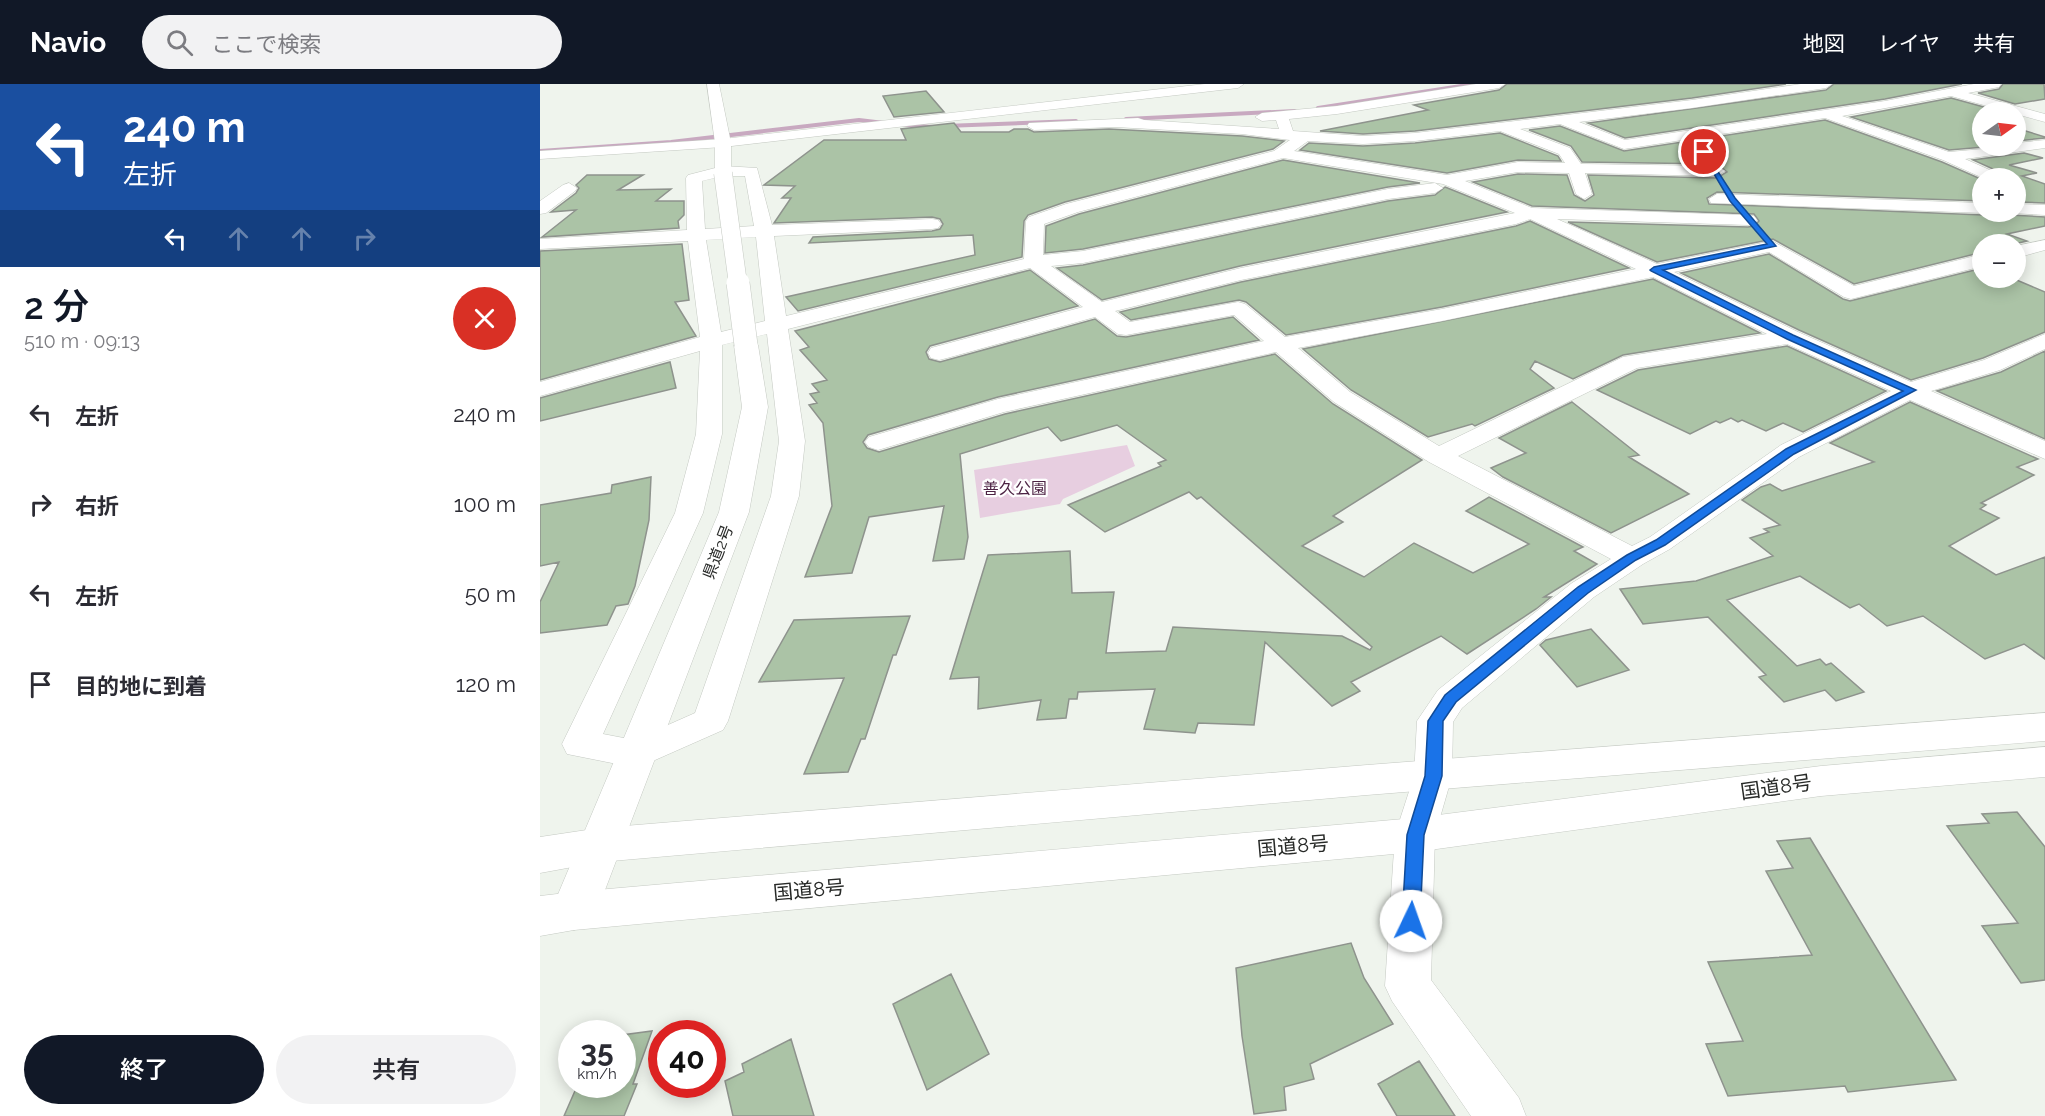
<!DOCTYPE html>
<html lang="ja">
<head>
<meta charset="utf-8">
<style>
	body { margin:0; font-family:Raleway,"Noto Sans JP",sans-serif; background:#f2f2f3; color:#2b2b33; height:100vh; display:flex; flex-direction:column; font-size:22px; white-space:nowrap }
	* { box-sizing:border-box; margin:0 }
	p { font-size:20px; color:#7c7c81 }
	.icon { flex:none; width:33px; height:33px; fill:none; stroke:currentColor; stroke-width:2; stroke-linecap:round; stroke-linejoin:round }
	.map { position:relative; flex:1; overflow:hidden }
	.panel { display:flex; flex-direction:column; background:#fff; width:540px }
	.panel>* { flex:none }
	.top-card { background:#1a4fa0; color:#fff; overflow:hidden }
	.needle { width:39px; rotate:76deg }
	.tools { position:absolute; left:1432px; top:18px; display:grid; gap:12px }
	.tools a { display:grid; place-items:center; width:54px; height:54px; border-radius:50%; background:#fff; box-shadow:0 3px 15px #0003; font-size:30px }
	.speed { position:absolute; left:18px; top:936px; display:flex; gap:12px; font-size:30px; font-weight:700; text-align:center }
	.speed>* { display:grid; place-content:center; width:78px; height:78px; border-radius:50%; background:#fff; box-shadow:0 3px 15px #0003; line-height:1 }
	.speed small { font-size:15px; font-weight:400 }
	.speed .limit { border:9px solid #d22; background:#fff; color:#111 }
	.pin { position:absolute; display:grid; place-items:center; width:51px; height:51px; color:#fff; margin:-26px; border:3px solid #fff; border-radius:50%; box-shadow:0 2px 6px #0007 }
	.me { position:absolute; width:66px; margin:-33px; rotate:3deg; stroke-linejoin:round; filter:drop-shadow(0 0 4px #0008) }
	.turn { display:flex; align-items:center; gap:21px; height:126px; padding:0 24px; font-size:27px }
	.turn .icon { width:78px; height:78px; stroke-width:2.5 }
	.turn b { display:block; font-size:42px; line-height:51px }
	.lanes { display:flex; align-items:center; height:57px; padding:0 24px; background:#0003; justify-content:center; gap:30px; direction:ltr }
	.lanes .off { opacity:.35 }
	.round { display:grid; place-items:center; flex:none; width:63px; height:63px; border-radius:32px; background:#f2f2f3 }
	.summary { display:flex; align-items:center; justify-content:space-between; height:102px; padding:0 24px }
	h1 { font-size:36px; font-weight:600; line-height:45px; color:#111827 }
	.cta { display:flex; gap:12px; margin-top:auto; padding:12px 24px }
	.cta a { flex:1; height:69px; border-radius:36px; background:#111827; color:#fff; font-size:24px; font-weight:600; line-height:69px; text-align:center }
	.cta a+a { background:#f2f2f3; color:#2b2b33 }
	ul { padding:0; list-style:none }
	li { display:flex; align-items:center; gap:18px; height:90px; padding:0 24px }
	li div { flex:1 }
	li b { display:block; font-size:22px }
	li em { font-style:normal }
	header { display:flex; align-items:center; gap:36px; box-sizing:border-box; height:84px; padding:0 30px; background:#111827; color:#fff }
	header strong { font-size:28px }
	nav { display:flex; gap:33px; margin-inline-start:auto; font-size:21px }
	.search { width:420px; height:54px; background:#f2f2f3; display:flex; align-items:center; gap:15px; box-sizing:border-box; padding:0 21px; border-radius:33px; color:#7c7c81; font-size:22px }
	main { display:flex; flex:1; min-height:0 }
	.map>svg:first-child { display:block }
	.green { fill:#e7cee0 }
	.lines { fill:none; stroke-linecap:round; stroke-linejoin:round }
	.stream { stroke:#c8a9c0; stroke-width:4 }
	.building { fill:#abc3a6; stroke:#8e938d; stroke-width:1.5 }
	.minor-casing { stroke:#c4c9c2; stroke-width:1 }
	.major-casing { stroke:#c4c9c2; stroke-width:1 }
	.highway-casing { stroke:#c4c9c2; stroke-width:1 }
	.minor { fill:#fff; fill-rule:evenodd }
	.major { fill:#fff; fill-rule:evenodd }
	.highway { fill:#fff; fill-rule:evenodd }
	.major-bridge-far1-casing { stroke:#c4c9c2; stroke-width:19; stroke-linecap:butt }
	.major-bridge-casing { stroke:#c4c9c2; stroke-width:24; stroke-linecap:butt }
	.major-bridge-far1 { stroke:#fff; stroke-width:18 }
	.major-bridge { stroke:#fff; stroke-width:23 }
	.route { fill:#1a73e8; stroke:#114b97; stroke-width:1.5 }
	.labels { text-anchor:middle; dominant-baseline:central; stroke-width:4.5; stroke-linejoin:round; paint-order:stroke }
	.park-label { font-size:16px; fill:#4d2344; stroke:#fff }
	.street-label { font-size:16px; fill:#282a28; stroke:#fff }
	.near-street-label { font-size:20px; fill:#282a28; stroke:#fff }
</style>
</head>
<body>
<header>
<strong>Navio</strong>
<div class="search"><svg class="icon" aria-label="search" viewBox="0 0 24 24"><circle cx="10" cy="10" r="6"/><path d="M15 15l6 6"/></svg>ここで検索</div>
<nav><a>地図</a><a>レイヤ</a><a>共有</a></nav>
</header>
<main>
<section class="panel">
<div class="top-card">
<div class="turn"><svg class="icon" aria-label="left" viewBox="0 0 24 24"><path d="M17 20v-9H6M10 6l-5 5 5 5"/></svg><div><b>240 m</b>左折</div></div>
<div class="lanes"><svg class="icon" aria-label="left" viewBox="0 0 24 24"><path d="M17 20v-9H6M10 6l-5 5 5 5"/></svg><svg class="icon off" aria-label="ahead" viewBox="0 0 24 24"><path d="M12 20V5M6 11l6-6 6 6"/></svg><svg class="icon off" aria-label="ahead" viewBox="0 0 24 24"><path d="M12 20V5M6 11l6-6 6 6"/></svg><svg class="icon off" aria-label="right" viewBox="0 0 24 24"><path d="M7 20v-9h11M14 6l5 5-5 5"/></svg></div>
</div>
<div class="summary"><div><h1>2 分</h1><p>510 m · 09:13</p></div><a class="round" style="background:#d93025;color:#fff"><svg class="icon" aria-label="close" viewBox="0 0 24 24"><path d="M6 6l12 12M18 6L6 18"/></svg></a></div>
<ul>
<li><svg class="icon" aria-label="left" viewBox="0 0 24 24"><path d="M17 20v-9H6M10 6l-5 5 5 5"/></svg><div><b>左折</b></div><em>240 m</em></li>
<li><svg class="icon" aria-label="right" viewBox="0 0 24 24"><path d="M7 20v-9h11M14 6l5 5-5 5"/></svg><div><b>右折</b></div><em>100 m</em></li>
<li><svg class="icon" aria-label="left" viewBox="0 0 24 24"><path d="M17 20v-9H6M10 6l-5 5 5 5"/></svg><div><b>左折</b></div><em>50 m</em></li>
<li><svg class="icon" aria-label="arrive" viewBox="0 0 24 24"><path d="M6 21V4h12l-3 4 3 4H6"/></svg><div><b>目的地に到着</b></div><em>120 m</em></li>
</ul>
<div class="cta"><a>終了</a><a>共有</a></div>
</section>
<div class="map">
<svg width="1505" height="1032" viewBox="0 0 1505 1032">
	<rect width="100%" height="100%" fill="#eff4ed"/>
	<path class="green" d="M587 361 595 382 523 415 520 420 440 434 434 386Z"/>
	<g class="lines">
		<path class="stream" d="M778 24 934 0
			M586 35 755 27
			M358 40 392 43
			M405 42 536 37
			M0 67 131 58 319 36 344 39"/>
	</g>
	<path class="building" d="M967 0H1246L1152 14 875 47 823 50 780 47 888 26 874 21 959 6Z
		M1294 0H1422L1345 15 1085 54 1048 39 1286 6Z
		M1463 0H1504L1505 15 1475 20 1438 9 1459 5Z
		M386 7 404 28 354 33 343 12Z
		M1411 14 1462 28H1443V62H1456L1409 66 1311 33Z
		M1285 36 1402 78 1443 96V117L1177 108 1167 114 1169 120 1443 131 1451 128H1468L1470 131 1505 133V142L1467 150 1487 157 1474 160H1443V168L1314 200 1233 155 1117 178 1028 138 1208 143 1214 142 1219 137 1214 130 992 122 933 98 978 90 1027 91 1034 111 1045 117 1054 111 1048 91 1177 94 1187 88 1177 80 1042 78 1031 62 989 46 1020 42 1084 67Z
		M414 39 421 48H469L474 45H488L494 48 569 45 702 52 744 57 733 65 525 118 488 131 484 137 482 173 258 227 246 213 435 171 433 151 269 159 273 153 392 147 400 145 403 140 400 135 392 133 234 139 251 114H242L255 102 224 101 284 56H366L361 45Z
		M1476 44 1505 53V54L1476 57Z
		M960 49 1018 72 1021 77 978 76 907 89 760 66 769 59 823 62 875 59Z
		M1484 69 1503 74 1469 81 1497 89 1482 92 1505 100V119L1476 118V94H1465L1462 89 1433 76Z
		M743 76 880 99 848 103 543 165 505 169 506 142 539 130Z
		M47 91H103L78 106 131 105 116 117H144V131L138 137 139 144 2 153 36 126 11 128 36 109 39 104 36 101Z
		M905 103 967 128 700 182 562 216 517 184 543 181 848 117 895 111Z
		M990 137 1089 184 902 223 746 251 706 218 699 216 591 236 580 228 701 198 976 142Z
		M142 160 149 216 135 218 156 252 0 296V167Z
		M1229 170 1303 215 1310 217 1443 184V194H1472L1505 208V248L1443 274 1371 296 1259 246 1141 189Z
		M490 186 538 222 390 262 386 268 389 275 400 278 555 235 577 252 586 253 693 233 719 256 458 313 328 351 323 358 327 364 339 368 465 330 735 270 793 320 882 376 793 432 803 438 762 462 824 493 874 459 933 489 989 460 926 427 949 413 1043 463 1034 467 1057 480 1004 513H1011L996 525 927 570 901 552 811 598 820 607 792 622 725 558 714 641 658 639 655 649 604 645 615 605 538 608 537 615H529L526 634 497 636 501 616 438 625 439 593 410 595 448 471 530 467 532 509 574 508 566 569 626 567 633 543 802 552 830 566 832 563 661 413 657 415 649 408 565 448 528 421 621 382 618 379 626 376 577 341 521 357 508 343 420 370 428 453 424 475 393 477 404 422 329 433 312 489 265 493 292 422 283 339 269 321 277 319 270 310 279 308 272 300 287 296 260 266 269 263 255 247Z
		M1113 195 1220 249 1083 271 1033 295 995 277 990 285 1014 304 935 342 932 340 888 353 811 306 763 265Z
		M1247 262 1346 307 1263 348 1243 339 1226 347 1202 336 1198 338 1191 334 1180 339 1176 337 1150 350 1057 306 1098 286Z
		M1505 267V355L1397 307 1461 288Z
		M130 278 136 304 0 337V314Z
		M1032 318 1099 371 1089 373 1149 410 1071 449 963 393 951 384 986 369 959 354Z
		M1370 318 1498 375 1477 383 1494 391 1441 419 1446 421 1440 425 1459 434 1409 462 1456 491 1505 473V575L1484 560 1445 575 1383 532 1347 542 1319 520 1310 524 1260 492 1187 516 1257 582 1280 575 1286 581 1291 579 1324 608 1296 617 1285 606 1244 618 1219 593 1226 591 1168 533 1103 540 1080 505 1156 497 1233 472 1210 454 1229 448 1224 445 1240 441 1202 416 1221 403 1230 400 1242 407 1334 378 1290 359Z
		M111 393 109 436 95 502 88 520 76 522 67 541 0 549V518L19 478 0 482V421L71 409 72 401Z
		M370 532 356 571H353L325 655H321L308 688 264 690 304 594 219 598 254 536Z
		M1051 545 1089 586 1037 603 1000 561 1006 556Z
		M1477 728 1505 763V896L1481 899 1442 842 1478 839 1407 742 1449 739 1442 730Z
		M1270 754 1416 996 1308 1008 1305 1002 1188 1012 1166 960 1203 957 1168 878 1272 871 1226 787 1253 784 1237 757Z
		M811 859 824 894 853 940 770 980 774 995 744 1003 746 1026 714 1030 702 952 696 884Z
		M411 890 449 970 387 1006 353 920Z
		M112 947 93 1000H97L84 1032H24L38 1000H82V951Z
		M251 955 274 1032H193L185 997 204 988 202 980Z
		M879 977 915 1032H857L838 1000Z"/>
	<g class="lines">
		<defs>
			<path id="minor" d="M665 0H704L698 4 183 63 0 75V67L183 55Z
				M936 0H965L959 4 797 30 749 35 753 47 823 52 875 49 1152 16 1261 0H1292L1286 4 1152 24 1039 38 1085 56 1345 17 1434 0H1461L1459 3 1428 9 1505 30V38L1411 12 1302 32 1409 68 1476 62V59L1505 56V64L1425 75 1461 91 1463 94H1443L1403 76 1285 34 1084 65 1020 40 980 45 1030 64 1041 80 1177 82 1185 87 1177 92 1045 89 1052 110 1044 115 1036 110 1029 89 978 88 925 97 992 124 1208 131 1214 132 1217 136 1214 140 1208 141 1017 135 1117 180 1232 157 1314 202 1443 170V182L1311 215 1304 213 1229 168 1134 188 1258 248 1371 298 1444 276 1505 250V265L1460 286 1391 307 1505 357V375L1370 316 1259 373 1130 465 1103 480 1054 513 922 624 913 638 912 692 895 751 891 896 979 1014 986 1032H931L852 917 845 902 855 751 874 692 877 637 898 606 1032 499 1071 475 889 378 794 318 736 268 464 328 338 366 329 363 325 358 329 353 458 315 724 257 694 231 586 251 578 250 555 233 407 274 399 276 391 274 388 269 391 264 543 223 490 184 248 245 265 357 259 412 188 637 183 646 97 684 27 670 22 660 135 429 156 350 160 267 0 312V298L160 253 148 157 0 165V155L147 146 146 94 148 91 183 82 217 84 232 141 392 135 398 136 401 140 398 144 392 145 234 152 246 232 484 175 486 137 489 133 526 120 734 67 750 56 702 50 575 43 494 46 487 42 489 39 598 34 604 36 739 45 736 36 722 37 715 33 722 29 797 22ZM960 47 1019 70 1025 79 978 78 907 91 754 67 768 57 823 60 875 57ZM743 74 903 100 975 129 701 184 562 218 511 182 543 179 848 115 895 109 903 104 895 99 848 105 543 167 503 171 504 140 538 128ZM183 92H205L214 142 165 145 162 97ZM990 135 1096 185 902 225 745 253 705 220 698 218 590 238 575 227 701 196 976 140ZM216 153 225 237 181 248 166 156ZM1113 193 1227 250 1083 273 899 362 810 308 758 264 902 237ZM227 250 239 357 231 412 155 629 94 656 63 650 163 429 182 350V261ZM1247 260 1351 307 1241 361 1110 453 1092 462 918 372 1097 284Z
				M29 99 37 104 35 107 6 129 0 130V117L23 101Z
				M1177 110 1443 119V128H1449L1443 129 1171 119 1169 115Z
				M1476 120 1505 121V131L1470 129 1476 128Z
				M1505 156V166L1476 174V162Z"/>
			<path id="major" d="M167 0H179L191 59V89L183 94 175 89V59Z
				M206 254 214 256 218 261 228 323 209 428 57 827 50 841 34 846 18 841 11 827 179 428 202 323 194 261 198 256Z"/>
			<path id="highway" d="M1505 629V657L827 711 60 778 0 789V753L60 744 827 681Z
				M1505 663V693L1281 712 875 768 34 846 0 852V812L34 808 875 734 1281 682Z"/>
		</defs>
		<use href="#minor" class="minor-casing"/>
		<use href="#major" class="major-casing"/>
		<use href="#highway" class="highway-casing"/>
		<use href="#minor" class="minor"/>
		<use href="#major" class="major"/>
		<use href="#highway" class="highway"/>
		<defs>
			<path id="major-bridge-far1" d="M183 89 198 200"/>
			<path id="major-bridge" d="M198 199 206 261"/>
		</defs>
		<use href="#major-bridge-far1" class="major-bridge-far1-casing"/>
		<use href="#major-bridge" class="major-bridge-casing"/>
		<use href="#major-bridge-far1" class="major-bridge-far1"/>
		<use href="#major-bridge" class="major-bridge"/>
	</g>
	<path class="route" d="M1164 66 1195 114 1236 162 1123 186 1253 251 1376 306 1254 370 1125 461 1096 476 1048 509 916 618 903 637 902 692 884 751 880 837 878 843 871 845 864 843 862 837 867 751 885 692 888 637 905 611 1038 503 1087 471 1116 456 1246 365 1363 307 1247 255 1111 187 1110 186 1114 183 1227 160 1190 117 1161 68Z"/>
	<g class="labels">
		<g class="park-label">
			<text x="475" y="404">善久公園</text>
		</g>
		<g class="street-label">
			<text transform="translate(178 468) rotate(-69)">県道2号</text>
		</g>
		<g class="near-street-label">
			<text transform="translate(1236 703) rotate(-8)">国道8号</text>
			<text transform="translate(753 762) rotate(-5)">国道8号</text>
			<text transform="translate(269 806) rotate(-5)">国道8号</text>
		</g>
	</g>
</svg>
<div class="tools">
<a><svg class="needle" viewBox="-14 -14 28 28"><path d="M0-13l5 13h-10z" fill="#e53935"/><path d="M0 13l5-13h-10z" fill="#7c7c81"/></svg></a>
<a>+</a>
<a>−</a>
</div>
<div class="speed"><div>35<small>km/h</small></div><div class="limit">40</div></div>
<div class="pin" style="left:1164px;top:68px;background:#d93025"><svg class="icon" aria-label="arrive" viewBox="0 0 24 24"><path d="M6 21V4h12l-3 4 3 4H6"/></svg></div>
<svg class="me" style="left:871px;top:837px" viewBox="-20 -20 40 40"><circle r="19" fill="#fff"/><path d="M0-13L10 11 0 6-10 11z" fill="#1a73e8"/></svg>
</div>
</main>
</body>
</html>
